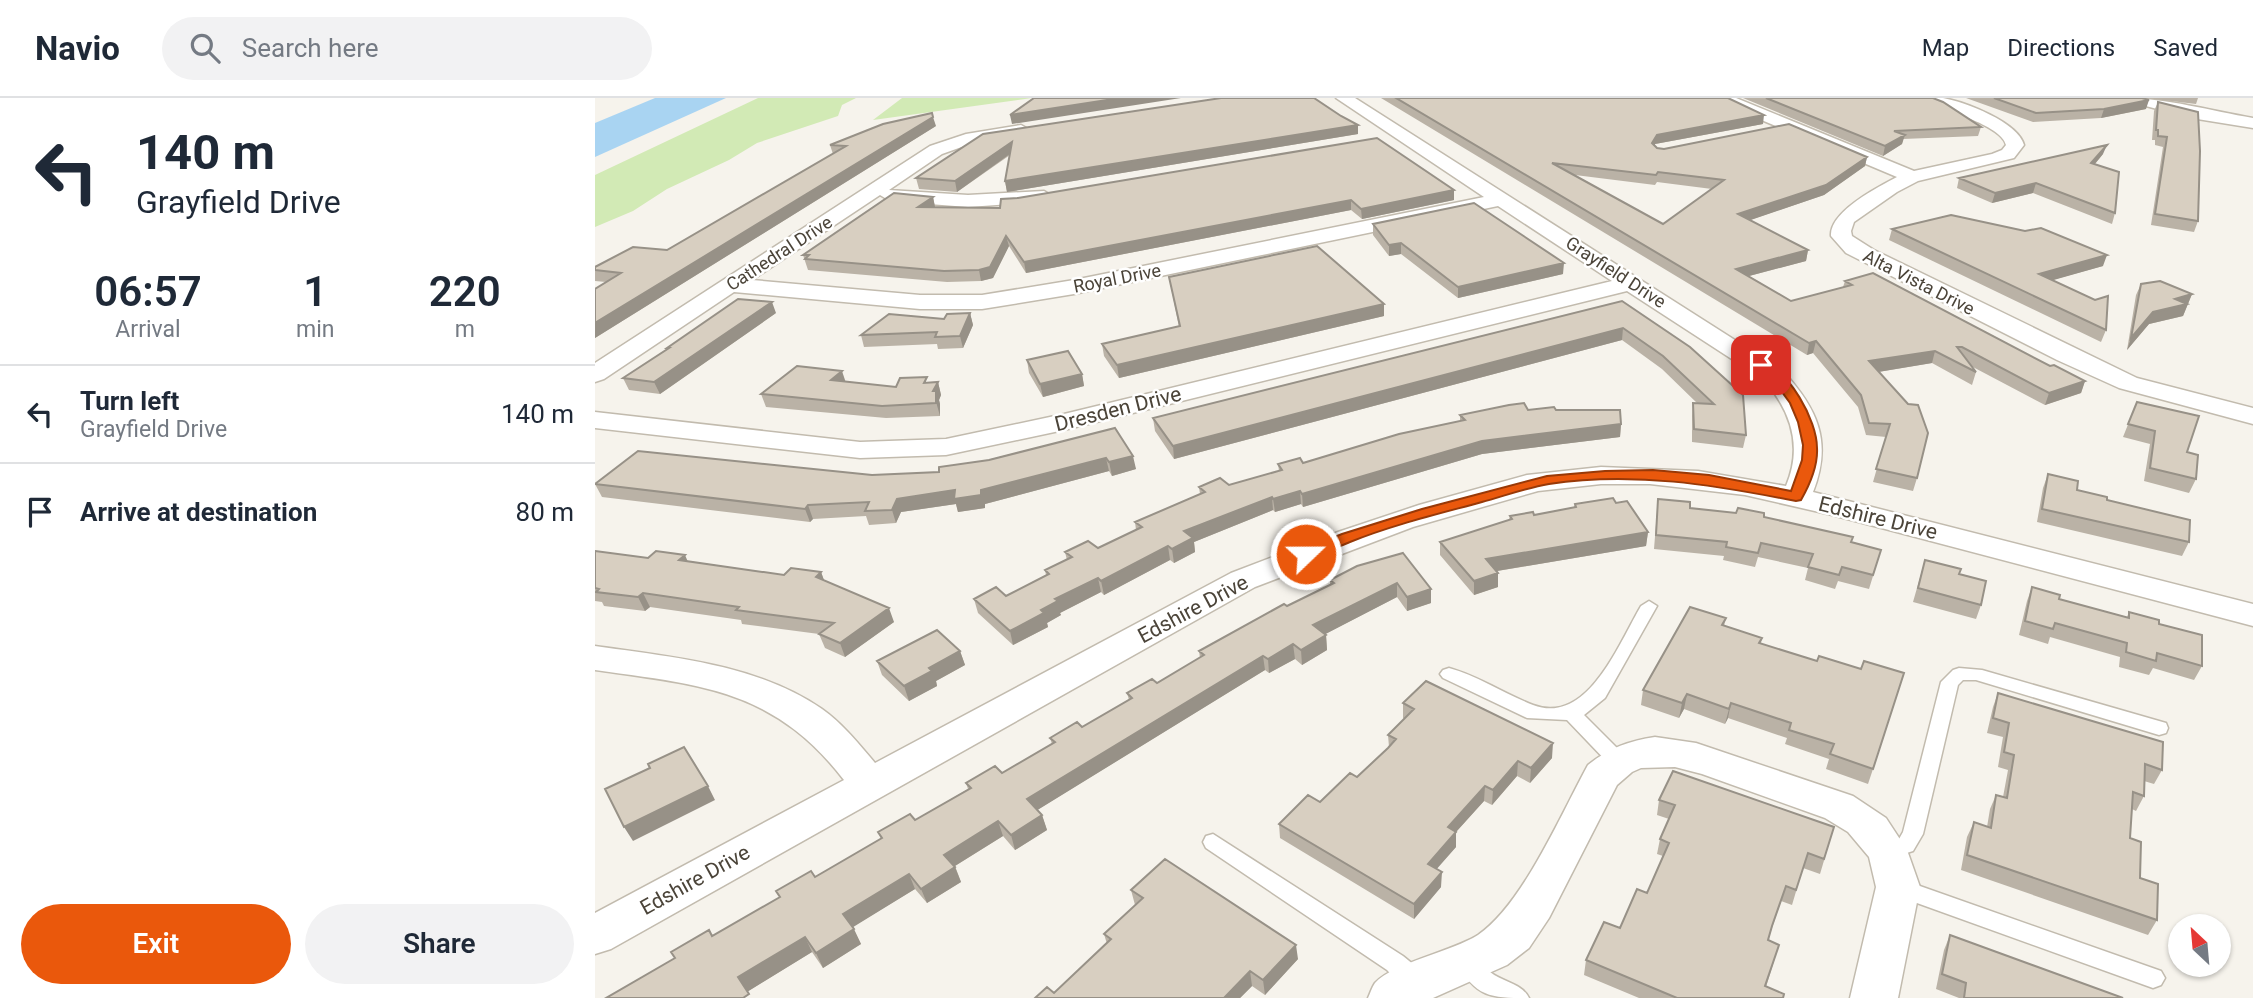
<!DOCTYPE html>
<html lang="en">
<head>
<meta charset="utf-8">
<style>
	body { margin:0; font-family:Roboto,sans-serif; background:#f2f2f3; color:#1f2937; height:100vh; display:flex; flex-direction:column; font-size:26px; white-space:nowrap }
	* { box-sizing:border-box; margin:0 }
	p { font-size:23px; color:#747a83 }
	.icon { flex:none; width:38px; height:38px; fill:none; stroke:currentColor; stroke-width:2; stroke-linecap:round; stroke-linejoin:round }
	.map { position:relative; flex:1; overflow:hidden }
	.sheet { display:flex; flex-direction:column; background:#fff; width:595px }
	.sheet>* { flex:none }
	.hud { background:#fff; color:#1f2937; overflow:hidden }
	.needle { width:46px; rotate:334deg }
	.controls { position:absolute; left:1573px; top:816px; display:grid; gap:14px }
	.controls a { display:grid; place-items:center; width:63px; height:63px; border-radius:50%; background:#fff; box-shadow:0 2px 5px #0004; font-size:35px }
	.pin { position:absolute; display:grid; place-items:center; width:60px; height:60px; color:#fff; margin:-30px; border-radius:14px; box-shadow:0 4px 10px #0006 }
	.me { position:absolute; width:77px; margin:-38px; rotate:68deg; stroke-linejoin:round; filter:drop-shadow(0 0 5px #0008) }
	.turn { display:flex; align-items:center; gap:24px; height:147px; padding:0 21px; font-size:32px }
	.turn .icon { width:91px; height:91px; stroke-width:2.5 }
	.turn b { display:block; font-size:49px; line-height:60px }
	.eta { display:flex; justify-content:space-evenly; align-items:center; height:119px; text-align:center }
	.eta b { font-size:42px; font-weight:600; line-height:49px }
	.primary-button { display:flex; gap:14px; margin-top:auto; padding:14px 21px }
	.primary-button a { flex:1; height:80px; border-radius:42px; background:#ea580c; color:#fff; font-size:28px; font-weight:600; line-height:80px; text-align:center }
	.primary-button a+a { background:#f2f2f3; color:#1f2937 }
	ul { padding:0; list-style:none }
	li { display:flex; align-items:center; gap:21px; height:98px; padding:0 21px; border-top:2px solid #e0e1e3 }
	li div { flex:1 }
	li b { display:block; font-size:26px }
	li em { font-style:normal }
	header { display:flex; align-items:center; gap:42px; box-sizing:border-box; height:98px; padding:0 35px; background:#fff; border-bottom:2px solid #e0e1e3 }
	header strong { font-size:33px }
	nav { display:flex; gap:38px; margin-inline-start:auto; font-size:24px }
	.search { width:490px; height:63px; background:#f2f2f3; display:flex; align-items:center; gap:18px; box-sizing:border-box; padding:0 24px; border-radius:38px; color:#747a83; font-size:26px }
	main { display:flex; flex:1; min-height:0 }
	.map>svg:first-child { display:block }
	.green { fill:#d2eab5 }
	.water { fill:#a9d4f2 }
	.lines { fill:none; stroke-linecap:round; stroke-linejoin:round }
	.lane-casing { stroke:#c2bbae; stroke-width:3 }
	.street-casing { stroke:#c2bbae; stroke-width:3 }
	.lane { fill:#fff; fill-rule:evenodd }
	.street { fill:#fff; fill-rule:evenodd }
	.wall { fill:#bab2a6; fill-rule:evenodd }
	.shaded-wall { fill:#979187 }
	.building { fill:#d8cfc1; stroke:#979187; stroke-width:2; fill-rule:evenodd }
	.route { fill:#ea580c; stroke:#983908; stroke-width:2 }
	.labels { text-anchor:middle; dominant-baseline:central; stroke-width:5; stroke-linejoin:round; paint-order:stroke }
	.far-street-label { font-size:18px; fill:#4b4439; stroke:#fff }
	.street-label { font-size:21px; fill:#4b4439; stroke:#fff }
</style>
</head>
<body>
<header>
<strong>Navio</strong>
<div class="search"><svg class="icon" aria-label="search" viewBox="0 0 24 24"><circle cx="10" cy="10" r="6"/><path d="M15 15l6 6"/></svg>Search here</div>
<nav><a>Map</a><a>Directions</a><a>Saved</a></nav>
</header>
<main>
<section class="sheet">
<div class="hud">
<div class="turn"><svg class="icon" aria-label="left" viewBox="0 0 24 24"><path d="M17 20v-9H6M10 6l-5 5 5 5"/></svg><div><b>140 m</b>Grayfield Drive</div></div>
</div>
<div class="eta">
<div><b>06:57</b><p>Arrival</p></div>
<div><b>1</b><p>min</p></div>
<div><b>220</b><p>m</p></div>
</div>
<ul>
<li><svg class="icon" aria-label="left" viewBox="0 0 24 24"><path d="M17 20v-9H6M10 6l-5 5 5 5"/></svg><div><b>Turn left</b><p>Grayfield Drive</p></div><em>140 m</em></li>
<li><svg class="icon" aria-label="arrive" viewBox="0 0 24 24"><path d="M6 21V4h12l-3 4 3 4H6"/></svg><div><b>Arrive at destination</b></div><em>80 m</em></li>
</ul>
<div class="primary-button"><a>Exit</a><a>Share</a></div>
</section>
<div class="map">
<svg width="1658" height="900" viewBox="0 0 1658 900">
	<rect width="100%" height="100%" fill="#f6f3ec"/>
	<path class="green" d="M163 0H261L247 7 243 18 162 45 134 62 72 91 38 113 0 129V77Z
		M307 0H437L278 22Z"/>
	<path class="water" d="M60 0H131L0 59V25Z"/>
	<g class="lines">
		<defs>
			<path id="lane" d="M1054 503 1062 508 1010 600 989 617 1031 659 1034 664 1031 669 1024 671 1017 669 972 622 932 620 848 580 845 576 848 572 854 570C883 578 910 596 938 607 993 628 1024 545 1046 508Z
				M1364 570 1387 572 1571 625 1573 630 1571 635 1564 637 1381 582H1368L1363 587 1328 736 1318 753 1293 761 1286 759 1283 753 1286 747 1304 741 1308 734 1346 584 1358 572Z
				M618 736 808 858 819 867 830 884 826 891 818 894 810 891 792 872 611 750 608 744 611 738Z
				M1305 781 1566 873 1570 880 1566 887 1558 890 1297 796 1294 790 1297 784Z
				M874 854C885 858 886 868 895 874 907 884 927 885 934 900 898 900 879 900 863 864L866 857Z"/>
			<path id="street" d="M741 0H760L1187 272C1222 310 1238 343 1218 394L1658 506V528L1237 417 1150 397 1055 386H1006L943 393 818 429 660 489 16 851 0 856V815L249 682C179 591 106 587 0 572V548C76 559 162 566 227 611 248 626 264 646 280 665L636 475 743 434 824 407 932 377 1006 369 1103 373 1191 388C1208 348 1196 313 1169 282L1032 193 469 332 351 357 265 360 0 330V314L265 344 351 341 469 316 1017 183 903 108 479 196 387 211H325L139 194 9 281 0 284V265L335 48 371 36 426 27 435 32 432 36 375 46 347 56 294 92 373 97 449 93 459 99 456 103 373 109 295 103 285 97 157 182 325 197H387L479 182 889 99Z
				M1119 0H1141L1319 73 1397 56 1407 52 1411 47C1407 27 1346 11 1327 3L1325 0C1332 0 1341 0 1348 0 1370 4 1423 24 1429 47L1419 60 1323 83 1302 94 1259 124 1256 133 1257 138 1279 152 1542 280 1658 310V326L1524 290 1462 262 1251 155 1236 138C1234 114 1283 89 1302 79L1121 3Z
				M1530 0C1571 0 1617 13 1658 20V30L1596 20 1532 3Z
				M1060 639 1101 645 1258 698 1291 720 1312 752 1325 789 1303 900H1255L1281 789 1274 759 1253 734 1230 720 1107 676 1080 669 1046 670 1037 674 1022 687 954 820 934 850 912 867 838 900H773C775 896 777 889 780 885 798 865 858 853 883 837 928 806 966 716 993 667 1014 650 1034 643 1060 639Z"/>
		</defs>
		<use href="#lane" class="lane-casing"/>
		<use href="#street" class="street-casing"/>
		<use href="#lane" class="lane"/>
		<use href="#street" class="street"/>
	</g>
	<path class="wall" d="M786 0H1133L1168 26 1060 46V48L1062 50 1069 51 1272 59 1270 68 1229 97 1155 122 1213 152 1211 163 1154 178 1196 203 1248 189 1250 183 1490 283 1486 295 1450 307 1376 268 1381 274 1377 287 1337 265 1283 274 1322 380 1318 393 1278 384 1291 339 1271 337 1263 309 1218 255 1212 257ZM980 77 1060 87 1062 84 1117 91 1068 126Z
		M1148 0H1338L1386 29 1383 38 1308 41 1307 46 1288 58Z
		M1371 0H1547L1551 11 1506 20 1438 24Z
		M1551 0H1603L1601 6Z
		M1563 4 1603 123 1599 134 1556 127 1568 49 1560 47V42H1557L1559 13Z
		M746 18 763 27V36L412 94 410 83 415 57 362 94 324 91 321 80 388 36Z
		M341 28 0 240V191L11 184 0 183V169L72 152 238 56 235 47Z
		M1508 56 1500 66 1520 115 1517 126 1438 95 1397 105 1362 90 1364 80Z
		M338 99 340 109 405 110 406 101 859 102 767 121 756 112 431 175 414 148 398 180 386 183 352 184 213 172 208 157Z
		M778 126 968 176 863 200 806 156 794 158 778 137Z
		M1297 131 1508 168 1457 182 1511 232 1506 244 1294 142Z
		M574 179 789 218 524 280 509 258 507 246 584 229Z
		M1546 186 1597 196 1588 218 1554 226 1532 252 1541 197Z
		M1027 203 1151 337 1148 350 1097 344V318L1098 305 1103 306 1067 271 1027 242 579 361 560 333 558 320Z
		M181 215 65 296 34 292 28 280 73 251 72 250Z
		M375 215 378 227 368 250 343 251 342 246 269 249 266 237Z
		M432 262 487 276 489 288 448 299 434 275Z
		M251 284 301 289 343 284 346 297 344 302 345 306V318L291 320 171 309 166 296Z
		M1542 304 1592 354 1601 381 1594 395 1549 383 1555 346 1528 339Z
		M933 312H961L1026 326 1025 339 887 356 708 409 706 406 680 414 678 412 599 444 600 454 579 465 575 462 509 497 506 494 465 515 466 517 452 525 453 529 418 547 383 515 379 501 411 498 451 477 450 472 472 462 470 454 503 450 541 432 540 424 605 396 604 389 634 387 684 373 683 366 708 365 865 323V317Z
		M520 330 541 371 517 378 514 373 390 406V410L363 414 361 406 306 414 301 425 274 427 271 418 218 421 215 424 7 399 0 386 277 377 344 374Z
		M1453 376 1482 392 1512 402 1594 444 1587 458 1442 424 1448 390Z
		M1063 401 1095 410 1169 419 1286 452 1274 491 1243 483 1240 491 1210 482 1213 470 1163 459 1160 469 1128 462 1129 458 1059 451Z
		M1021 405 1053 434 1051 448 902 473 903 489 879 497 845 457V444L914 422 915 418 939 417 979 409 980 406Z
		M0 453 53 460 93 463 189 477 226 474 229 482 299 524 250 559 230 550 224 536 147 526 146 522 55 509 50 513 9 508 7 504 0 503Z
		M1330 462 1364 476 1386 507 1381 521 1318 504Z
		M762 468 836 491V505L812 513 802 499 730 536 731 537 732 552 707 567 700 561 674 575 670 572 442 712 447 717 452 732 420 752 408 738 360 768 366 784 332 805 320 791 257 829 266 846 228 870 217 854 153 893 185 799 181 793 220 779 286 741 283 734 320 722 373 691 371 685 407 675 457 646 455 640 487 629 534 602 532 595 562 585 605 560 604 553 735 487V482Z
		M1437 489 1464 501 1532 519 1534 514 1564 526 1607 568 1599 582 1558 570 1554 577 1524 569 1525 559 1455 539 1453 546 1424 537 1432 503Z
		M1131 520 1129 528 1167 540 1166 545 1278 671 1273 686 1231 671 1234 661 1190 646 1192 640 1133 620 1130 626 1089 611 1084 620 1046 607 1048 592Z
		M365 553 370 567 341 583 342 588 314 603 287 577 282 563Z
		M1403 595 1567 672 1559 686 1549 683V698L1541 713 1537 711 1535 740 1545 780 1562 822 1553 837 1366 772 1372 739 1379 724 1392 729 1395 711 1401 697 1408 699 1413 672 1403 669 1408 639 1392 635 1398 609Z
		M808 605 957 660 935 685 922 678 897 707 889 703 861 734V749L841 771 846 789 819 821 685 740 684 726 725 704 762 679 794 649 793 637 810 621 808 620Z
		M1064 702 1239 729 1225 776 1208 770 1197 807 1186 803 1173 842 1184 847 1171 889 1188 900H1044L989 877 991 862 1025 830 1052 795 1068 758 1062 756 1065 741 1074 721 1062 717Z
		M536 792 703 861 670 897 657 888 645 900H440L459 895 512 846 509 836 540 807Z
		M1355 837 1528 900H1364L1341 891 1349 852Z"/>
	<path class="shaded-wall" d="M525 0H586L417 26 415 17Z
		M1554 2 1551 11 1506 20 1509 11Z
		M1169 17 1168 26 1060 46 1056 55 1057 45 1062 37Z
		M338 19 341 28 0 240V225Z
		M763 27V36L412 94 410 83Z
		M1310 37 1307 46 1288 58 1290 48Z
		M417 44 419 53 362 94 360 83Z
		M1512 47 1508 56 1493 74 1496 65Z
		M1272 59 1270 68 1229 97 1141 127 1143 116Z
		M1441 85 1438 95 1397 105 1400 95Z
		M859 92V102L767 121 766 111Z
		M338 99 340 109H323Z
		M756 102V112L431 175 429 164Z
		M411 138 414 148 398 180 386 183 384 172Z
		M806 145V156L794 158V147Z
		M1213 152 1211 163 1139 182 1141 171Z
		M1512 157 1508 168 1441 187 1444 176Z
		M969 165 968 176 863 200V189Z
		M1597 196 1588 218 1554 226 1532 252 1536 240 1558 214 1580 201Z
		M177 204 181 215 65 296 59 284Z
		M789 206V218L524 280 522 267Z
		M375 215 378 227 368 250 365 238Z
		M1028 230 1027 242 579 361 578 348Z
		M1221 243 1218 255 1212 257 1214 245Z
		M1340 253 1337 265 1271 276 1274 263Z
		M247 273 251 285 236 282Z
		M487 276 489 288 448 299 445 286Z
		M1490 283 1486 295 1450 307 1454 295Z
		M343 284 346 297 344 302 345 306V318L338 293Z
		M1026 326 1025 339 887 356 708 409 707 396 887 343Z
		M538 358 541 371 517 378 514 364Z
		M511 360 514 373 390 406V410L363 414 361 406 306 414 301 425 297 412 302 401 360 392H386Z
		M705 393 706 406 680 414 678 401Z
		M677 399 678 412 599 444 600 454 579 465 577 451 589 433Z
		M213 407 218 421 215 424 210 411Z
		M1053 434 1051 448 890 475 891 461Z
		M573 448 575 462 509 497 506 483Z
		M90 457 96 471 84 462Z
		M226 474 231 488 221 479Z
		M903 475V489L879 497V483Z
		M503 480 506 494 465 515 466 517 452 525 453 529 418 547 415 533 460 501Z
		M802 485V499L719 542 718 527Z
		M836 491V505L812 513V499Z
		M48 495 55 509 50 513 43 499Z
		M294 510 299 524 250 559 245 545Z
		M731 537 732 552 707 567 706 552Z
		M698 546 700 561 674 575 673 561Z
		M365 553 370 567 341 583 342 588 314 603 309 588 334 570Z
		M668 558 670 572 436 716 432 701Z
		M1092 596 1089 611 1084 620 1087 605Z
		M1136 605 1133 620 1130 626 1134 611Z
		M958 645 957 660 935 685 936 670Z
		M923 663 922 678 897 707 898 692Z
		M113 688 120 702 38 743 29 729Z
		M890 688 889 703 861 734V749L833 781V766L853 729Z
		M447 717 452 732 420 752 416 737Z
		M403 723 408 738 355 771 349 757Z
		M360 769 366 784 332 805 326 791Z
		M847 774 846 789 819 821V806Z
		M314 776 320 791 255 831 248 816Z
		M259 831 266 846 228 870 221 855Z
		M210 839 217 854 152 894 143 879Z
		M701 847 703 861 670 897 668 882Z
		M655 873 657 888 645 900H629Z"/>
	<path class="building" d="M439 0H525L415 17Z
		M626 0H719L746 18 763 27 410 83 417 44 360 83 321 80 388 36Z
		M801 0H1133L1169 17 1062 37 1057 45 1062 50 1069 51 1194 26 1272 59 1231 87 1143 116 1213 152 1141 171 1196 203 1257 187 1250 183 1278 175 1455 268 1459 267 1490 283 1454 295 1367 249H1362L1381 274 1340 253 1274 263 1313 306 1323 307 1333 335 1322 380 1281 371 1295 326 1274 325 1266 297 1221 243 1214 245ZM957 65 1061 77 1063 74 1129 82 1068 126Z
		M1171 0H1338L1348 4 1386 29 1299 33 1310 37 1290 48Z
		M1399 0H1547L1554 2 1509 11 1441 15Z
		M1563 4 1603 14 1605 53 1603 123 1560 116 1572 39 1563 38V32H1561Z
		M337 15 338 19 0 225V191L26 175 0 172V169L38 149 72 152 251 48 235 47 288 26Z
		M782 40 859 92 766 111 756 102 429 164 411 138 395 169 384 172 349 173 210 161 214 157H208L299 95 338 99 323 109 405 110 406 101 423 100Z
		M1512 47 1496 65 1524 74 1520 115 1441 85 1400 95 1364 80Z
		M879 105 969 165 863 189 806 145 794 147 778 126Z
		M1356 117 1430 133 1446 130 1512 157 1444 176 1500 202 1513 198 1511 232 1297 131Z
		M722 148 789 206 522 267 507 246 585 228 574 179Z
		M1565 183 1597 196 1580 201 1592 206 1558 214 1536 240 1546 186Z
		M143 201 177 204 59 284 28 280 74 250H72Z
		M1027 203 1095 249 1148 297 1151 337 1099 331 1098 305 1119 306 1068 258 1028 230 578 348 558 320Z
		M375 215 365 238 340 239 342 234 266 237 294 216 349 221 352 216Z
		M473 253 487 276 445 286 432 262Z
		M202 268 247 273 236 282 301 289 305 280 332 279 329 285 343 284 338 293H341V305L287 308 166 296Z
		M1542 304 1604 318 1592 354 1603 357 1601 381 1555 370 1560 333 1533 326Z
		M929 305 933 312 959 309 961 312H1025L1026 326 887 343 707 396 705 393 678 401 677 399 589 433 598 440 577 451 573 448 506 483 503 480 460 501 463 503 446 512 449 515 415 533 379 501 401 489 411 498 454 476 450 472 477 459 470 454 493 443 503 450 547 429 540 424 610 394 604 389 625 380 634 387 687 372 683 366 705 360 708 365 804 336 870 322 865 317 914 307Z
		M520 330 538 358 514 364 511 360 386 392V397L359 401 360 392 302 401 297 412 270 413 274 404 213 407 210 411 0 386 43 353 277 377 344 374V369L394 362Z
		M1453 376 1483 383 1482 392 1512 399V402L1595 422 1594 444 1447 411Z
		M1018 400 1021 405 1032 403 1053 434 891 461 903 475 879 483 845 444 917 421 915 418 938 414 939 417 981 409 980 406Z
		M1063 401 1095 404V410L1141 415 1143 410 1169 415V419L1258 439 1256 444 1286 452 1278 477 1247 469 1244 477 1213 469 1218 456 1166 445 1163 455 1131 449 1132 444 1061 437Z
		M0 453 53 460 61 453 90 457 84 462 189 477 196 470 226 474 221 479 294 510 245 545 224 536 239 525 141 512 144 509 48 495 43 499 1 494 4 491 0 490Z
		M808 455 836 491 812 499 802 485 718 527 731 537 706 552 698 546 673 561 668 558 432 701 447 717 416 737 403 723 349 757 360 769 326 791 314 776 248 816 259 831 221 855 210 839 143 879 154 896 148 900H11L80 860 76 854 114 832 117 838 185 799 181 793 216 773 220 779 287 740 283 734 315 716 320 722 376 690 371 685 400 668 407 675 460 644 455 640 482 624 487 629 537 600 532 595 557 581 562 585 609 557 604 553 689 506 692 508 739 485 735 482 762 468Z
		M1330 462 1366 471 1364 476 1391 483 1386 507 1323 490Z
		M1437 489 1465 497 1464 501 1534 520V514L1564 522V526L1607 537V568L1562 555 1561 563 1531 554 1532 545 1460 525 1458 531 1430 523Z
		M1095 509 1131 520 1127 527 1167 540 1164 545 1222 563 1224 558 1266 571 1269 563 1309 575 1278 671 1235 656 1239 646 1194 632 1196 625 1136 605 1134 611 1092 596 1087 605 1048 592Z
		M342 532 365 553 334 570 337 573 309 588 282 563Z
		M831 583 958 645 936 670 923 663 898 692 890 688 853 729 861 734 833 766 847 774 819 806 684 726 713 697 725 704 755 675 762 679 793 650 801 641 793 637 819 611 808 605Z
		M1403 595 1568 644 1567 672 1550 666 1549 698 1538 694 1535 740 1546 744 1545 780 1563 786 1562 822 1372 757 1379 724 1396 730 1401 697 1412 700 1419 657 1409 654 1414 625 1398 620Z
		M89 649 113 688 29 729 10 691 55 670 53 666Z
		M1078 673 1239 729 1229 761 1213 755 1201 792 1191 788 1177 828 1173 842 1184 847 1170 888 1189 896 1188 900H1082L991 862 1009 824 1025 830 1042 791 1052 795 1074 745 1065 741 1080 707 1064 702Z
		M570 761 701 847 668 882 655 873 629 900H440L452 889 459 895 516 841 509 836 548 800 536 792Z
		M1355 837 1528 900H1369L1371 885 1347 876Z"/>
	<path class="route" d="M1166 263C1194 272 1222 322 1222 350 1223 367 1214 388 1206 402L1201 403C1119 387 1038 373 954 386 931 390 909 398 887 404 843 416 797 427 755 444 741 449 720 463 705 460L703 456 705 453 747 436 827 411 952 378 1010 373 1058 372 1114 377 1196 393 1207 362 1208 347 1203 324 1195 305 1184 290 1159 267Z"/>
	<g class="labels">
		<g class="far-street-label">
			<text transform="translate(184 155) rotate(-33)">Cathedral Drive</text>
			<text transform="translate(1021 174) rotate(33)">Grayfield Drive</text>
			<text transform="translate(522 180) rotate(-11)">Royal Drive</text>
			<text transform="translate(1324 184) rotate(27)">Alta Vista Drive</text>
		</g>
		<g class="street-label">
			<text transform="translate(523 311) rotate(-14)">Dresden Drive</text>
			<text transform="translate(1283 420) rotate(14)">Edshire Drive</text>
			<text transform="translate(598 511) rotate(-28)">Edshire Drive</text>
			<text transform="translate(100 782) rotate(-29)">Edshire Drive</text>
		</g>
	</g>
</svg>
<div class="controls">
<a><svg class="needle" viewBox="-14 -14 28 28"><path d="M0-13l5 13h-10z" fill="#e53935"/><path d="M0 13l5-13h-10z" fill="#747a83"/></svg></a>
</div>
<div class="pin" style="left:1166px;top:267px;background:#d93025"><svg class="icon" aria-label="arrive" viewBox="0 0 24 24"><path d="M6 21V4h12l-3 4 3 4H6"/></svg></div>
<svg class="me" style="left:711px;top:456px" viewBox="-20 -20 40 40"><circle r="17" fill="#ea580c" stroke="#fff" stroke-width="3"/><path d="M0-11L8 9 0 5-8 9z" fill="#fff"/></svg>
</div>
</main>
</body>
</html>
